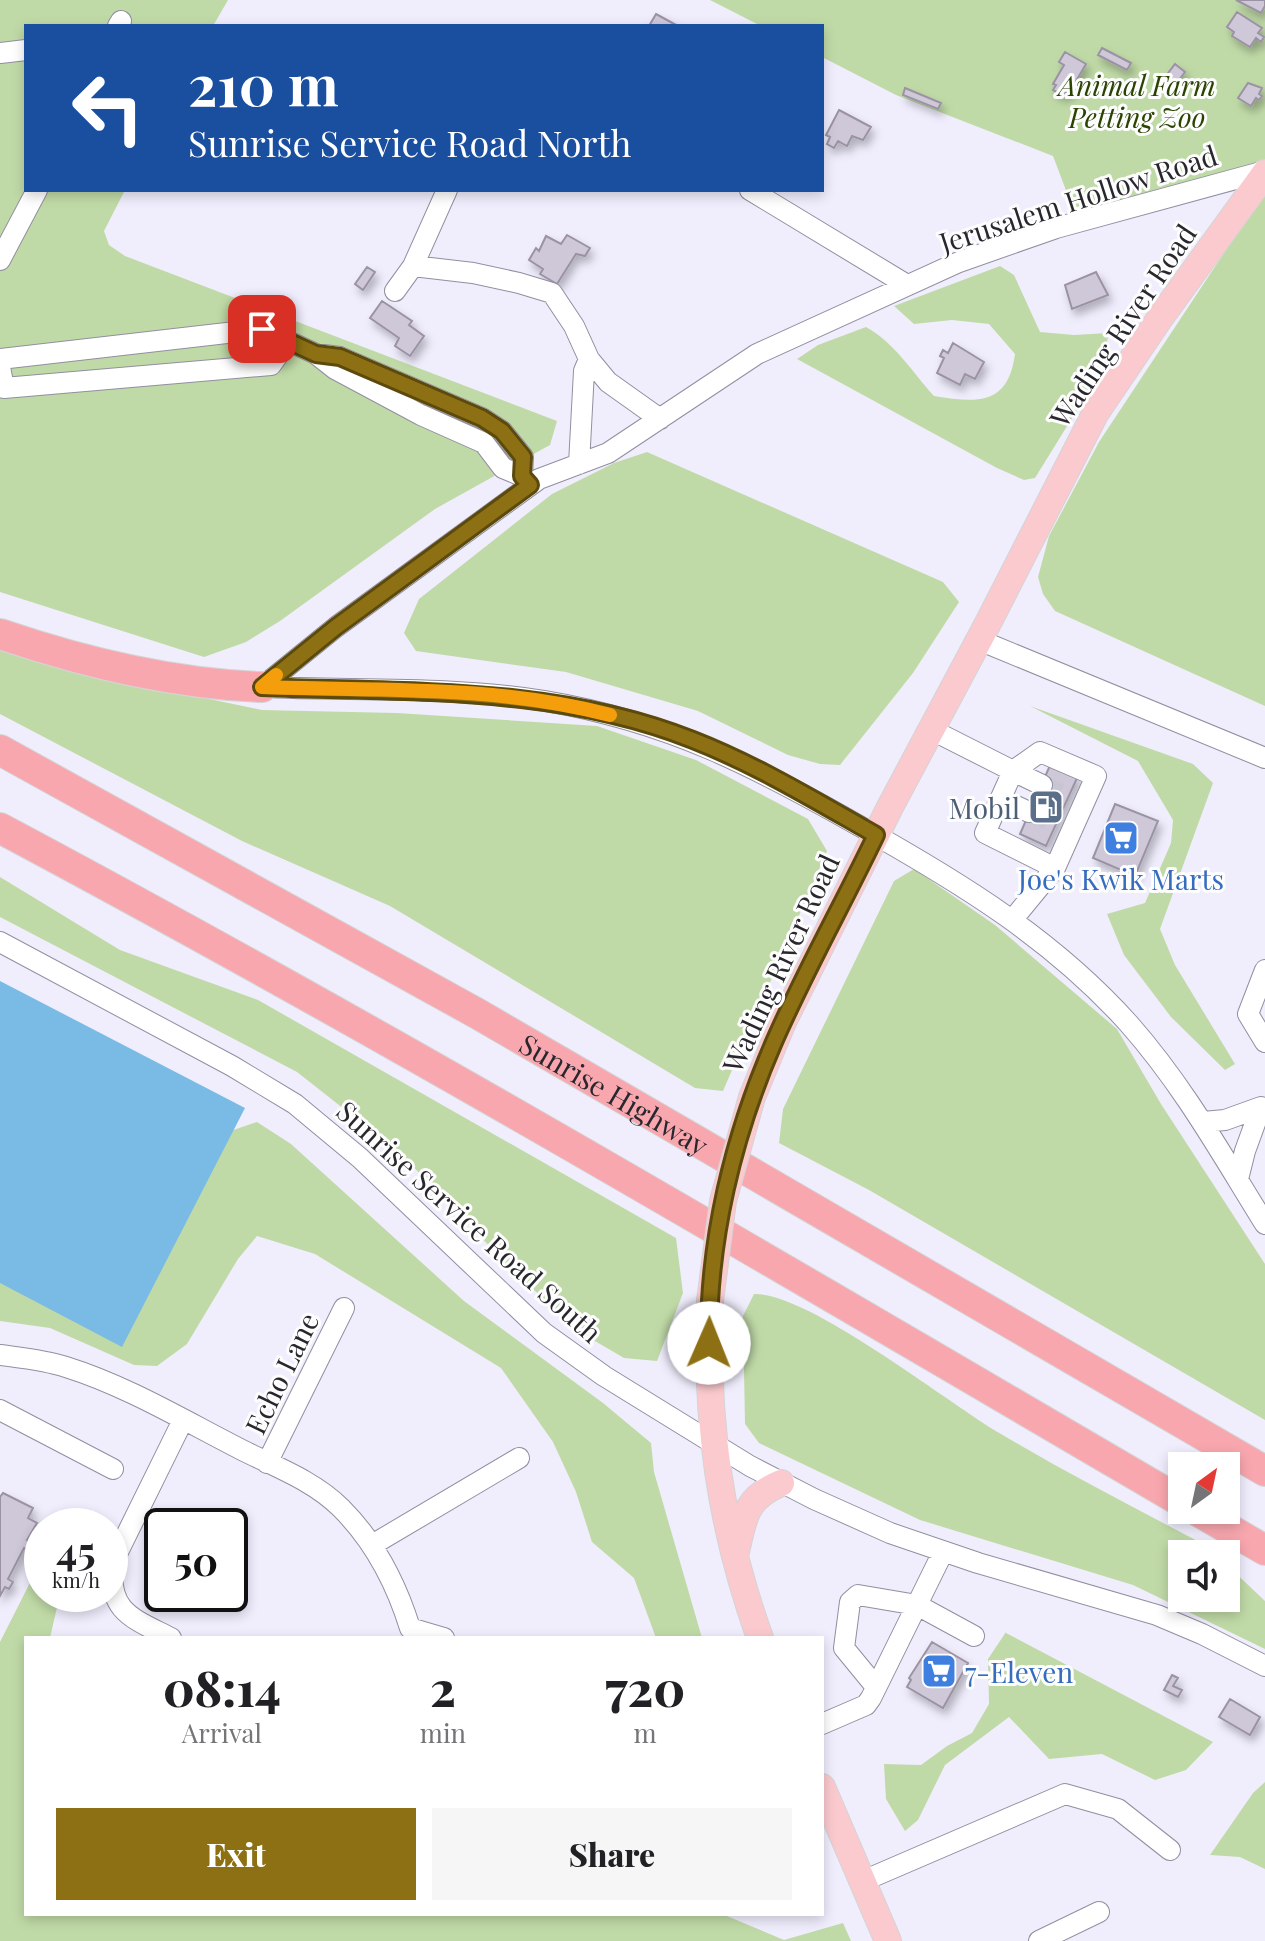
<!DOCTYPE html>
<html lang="en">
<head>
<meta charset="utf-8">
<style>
	body { margin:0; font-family:"Playfair Display",serif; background:#f6f6f6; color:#202124; height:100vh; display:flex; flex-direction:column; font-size:30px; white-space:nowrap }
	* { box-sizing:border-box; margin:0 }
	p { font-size:26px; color:#757577 }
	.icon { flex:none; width:44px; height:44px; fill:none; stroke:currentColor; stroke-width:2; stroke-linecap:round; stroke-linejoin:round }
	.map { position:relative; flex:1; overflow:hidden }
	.details { position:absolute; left:24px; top:1636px; width:800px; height:280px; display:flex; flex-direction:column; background:#fff; border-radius:0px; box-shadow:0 4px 12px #0003 }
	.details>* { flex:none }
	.banner { position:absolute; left:24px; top:24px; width:800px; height:168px; border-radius:0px; box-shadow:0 4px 12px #0003; background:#1a4fa0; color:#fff; overflow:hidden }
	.needle { width:52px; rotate:33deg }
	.tools { position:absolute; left:1168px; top:1452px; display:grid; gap:16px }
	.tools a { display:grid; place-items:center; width:72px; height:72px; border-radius:0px; background:#fff; box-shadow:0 4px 12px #0003; font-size:40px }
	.speed { position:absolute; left:24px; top:1508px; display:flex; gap:16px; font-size:40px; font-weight:700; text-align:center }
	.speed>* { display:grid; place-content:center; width:104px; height:104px; border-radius:50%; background:#fff; box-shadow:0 4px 12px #0003; line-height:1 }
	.speed small { font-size:20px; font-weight:400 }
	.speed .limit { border:4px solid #111; border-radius:12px; background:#fff; color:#111 }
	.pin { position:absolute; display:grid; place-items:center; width:68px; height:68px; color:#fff; margin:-34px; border-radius:16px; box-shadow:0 4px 12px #0006 }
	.me { position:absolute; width:88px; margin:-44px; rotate:1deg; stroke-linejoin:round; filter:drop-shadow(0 0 6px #0008) }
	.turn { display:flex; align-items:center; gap:28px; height:168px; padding:0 32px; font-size:36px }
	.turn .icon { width:104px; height:104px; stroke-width:2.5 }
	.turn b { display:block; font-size:56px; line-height:68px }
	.eta { display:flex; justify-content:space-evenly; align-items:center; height:136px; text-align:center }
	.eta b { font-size:48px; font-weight:800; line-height:56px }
	.cta { display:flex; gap:16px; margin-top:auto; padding:16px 32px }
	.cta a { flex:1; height:92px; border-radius:0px; background:#8d7013; color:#fff; font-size:32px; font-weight:800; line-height:92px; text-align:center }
	.cta a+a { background:#f6f6f6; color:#202124 }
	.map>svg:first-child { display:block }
	.green { fill:#c0daa7 }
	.water { fill:#7abbe5 }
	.building { fill:#cfc8d9; stroke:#9b93a4; stroke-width:2; filter:url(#shadow) }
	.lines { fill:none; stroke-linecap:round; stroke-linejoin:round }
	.minor-tunnel { stroke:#c8c6d4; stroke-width:20; stroke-dasharray:20 10; stroke-linecap:butt }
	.minor-casing { stroke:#918fa0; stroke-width:22 }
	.major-casing { stroke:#d4d4d5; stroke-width:28 }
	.highway-casing { stroke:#d4d4d5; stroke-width:32 }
	.minor { stroke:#fff; stroke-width:20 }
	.major { stroke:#fbcacf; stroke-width:26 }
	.highway { stroke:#f9a7af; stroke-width:30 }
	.major-bridge-casing { stroke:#d4d4d5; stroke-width:28; stroke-linecap:butt }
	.major-bridge { stroke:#fbcacf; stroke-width:26 }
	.route-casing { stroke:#5c490c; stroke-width:20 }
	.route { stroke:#8d7013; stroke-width:14 }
	.slow { stroke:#f59e0b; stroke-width:14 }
	.labels { text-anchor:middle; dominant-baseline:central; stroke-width:6; stroke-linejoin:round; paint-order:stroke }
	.park-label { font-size:28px; font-style:italic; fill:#2a4300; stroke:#fdfdfd }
	.street-label { font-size:28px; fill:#28272e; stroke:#fdfdfd }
	.service-label { font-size:28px; fill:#4e5e75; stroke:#fdfdfd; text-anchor:end }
	.shop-label { font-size:28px; fill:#366cbe; stroke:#fdfdfd }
</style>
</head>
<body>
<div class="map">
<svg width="1265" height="1941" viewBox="0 0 1265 1941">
	<defs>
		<filter id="shadow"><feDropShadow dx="3.5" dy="6" stdDeviation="4" flood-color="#0004"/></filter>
	</defs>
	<rect width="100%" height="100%" fill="#f0eefd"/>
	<path class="green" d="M0 0H228L213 26H26V190H125L104 231 109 245 125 256 557 421 550 445 435 509 280 621 246 642 204 657 0 592Z
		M710 0H1265V170L1078 222 1053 156 896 95 822 57V26H761Z
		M1265 191V706L1055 611 1043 594 1038 577 1049 536 1099 442Z
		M1000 266 1014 275 1040 332 1074 335 1109 333 1100 373 1035 478 1024 480 997 468 797 359 818 345 866 327C896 344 912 372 934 396 977 403 1008 406 1015 354L989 324 952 320 914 324 894 306Z
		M647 452 943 582 959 602 913 673 840 765 820 764 788 755 698 711 566 672 416 651 404 633 419 599 552 494 614 463Z
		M0 648 176 692 262 710 397 713 597 726 696 760 808 819 827 851 723 1091 695 1088 390 906 242 841 0 714Z
		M1030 706 1193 764 1213 783 1160 929 1175 965 1235 1064 1225 1070 1171 1017 1124 955 1107 914 1145 903 1171 843 1173 820 1138 761Z
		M914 869 995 925 1117 1029 1161 1104 1265 1264V1420L869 1190 779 1143 783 1109 894 881Z
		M0 877 120 950 258 1000 676 1238 683 1293 657 1361 624 1358 588 1337 520 1278 400 1153 297 1072 0 917Z
		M257 1122 291 1144 464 1301 603 1403 651 1443 654 1472 702 1638H656L634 1578 592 1542 576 1492 553 1442 501 1368 315 1254 257 1236 238 1259 187 1344 157 1366 134 1365 50 1328 0 1321V1229L210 1138Z
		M754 1294C808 1292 948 1403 1001 1434 1068 1474 1137 1509 1205 1545L1215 1554H1182V1598H1226V1564L1265 1601V1649L1133 1585 920 1520 759 1443 745 1424 743 1316Z
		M42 1559V1594H60L50 1638H26V1914H722L784 1940 843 1923 851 1941H0V1642Z
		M1006 1632V1633L1213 1742 1186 1770 1155 1780 1102 1754 1049 1759 1009 1717 945 1765 918 1820 905 1831 886 1799 884 1764 921 1765 947 1746 972 1733 989 1704 988 1659Z
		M1265 1782V1869L1240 1857 1210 1855 1253 1793Z"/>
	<path class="water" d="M0 981 245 1108 122 1347 0 1283Z"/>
	<path class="building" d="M1236 0H1265V6L1261 13Z
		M1237 12 1262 28 1258 33 1264 37 1261 42 1256 38 1250 47 1232 36 1234 32 1227 27Z
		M656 14 678 26H649Z
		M1102 48 1131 63 1127 70 1098 55Z
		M1065 52 1086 64 1069 93 1066 92 1064 96 1053 90 1056 85 1053 84 1064 65 1059 62Z
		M1175 64 1185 72 1175 85 1165 77Z
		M1248 83 1262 88 1259 94 1262 96 1259 100 1256 98 1251 106 1238 98Z
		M905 88 941 103 938 109 903 95Z
		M839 110 871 127 863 140 852 136 847 146 838 141 834 148 827 144 830 137 826 135Z
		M567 235 590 248 585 256 576 254 557 284 540 274 543 269 529 260 536 248 539 251 546 236 561 244Z
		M367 267 375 272 363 290 355 284Z
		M1096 272 1108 295 1072 309 1065 285Z
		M382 301 412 321 409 325 424 336 410 356 395 346 399 338 370 318Z
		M953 343 984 362 975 379 965 374 960 385 937 373 944 358 940 356 943 350 948 353Z
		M1051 763 1078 776 1046 846 1020 834Z
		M1115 804 1158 821 1135 876 1093 858Z
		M3 1493 33 1508 28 1518 37 1523 27 1540 32 1542 28 1550 24 1548 8 1579 13 1582 9 1589 5 1587 0 1596V1497Z
		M932 1642 968 1663 943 1708 907 1687 911 1680 909 1678Z
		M1172 1675 1178 1678 1173 1686 1182 1690 1178 1697 1164 1690Z
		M1230 1699 1260 1717 1250 1735 1219 1717Z"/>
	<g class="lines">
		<path class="minor-tunnel" d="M1042 785 1068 797
			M1029 812 1056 823"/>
		<defs>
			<path id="minor" d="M118 26 121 21
				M0 53 26 50
				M750 190 907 285
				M0 260 37 190
				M413 266 447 190
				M395 291 413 266 473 273 519 283 552 293 574 326 589 359 608 382 660 419
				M324 355 340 357 482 418 502 431 523 457 522 476
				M0 359 262 329 316 354 335 369 421 415 484 443 503 468 522 476 530 485
				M0 367 4 388 271 365 288 341
				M579 464 584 371 589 359
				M979 640 1265 758
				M262 687C356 691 452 686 545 701 670 722 756 767 863 828 961 883 1054 940 1129 1024 1183 1085 1222 1155 1265 1224
				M262 687 336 627 539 479 608 453 757 354 959 262 1056 228 1265 171
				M930 729 1013 771 985 833 1055 868 1013 919
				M1042 785 1013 771 1040 752 1096 776 1055 868
				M1001 799 1029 812
				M0 942 232 1066 295 1104 360 1158 544 1333 604 1376 750 1466 814 1499 890 1533 978 1563 1157 1615 1202 1634 1265 1666
				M1265 970 1248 1014 1265 1042
				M1203 1122 1225 1120 1261 1107 1245 1151 1238 1179
				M0 1355C22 1358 44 1360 66 1367 127 1386 185 1421 242 1450 276 1467 314 1481 341 1508 375 1542 396 1583 410 1628L444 1638
				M0 1410 113 1469
				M267 1463 344 1308
				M372 1545 519 1458
				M171 1638C132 1618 107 1612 113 1562L183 1420
				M876 1687 844 1648 850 1602 858 1595 917 1605 974 1636
				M822 1724 866 1705 871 1698 943 1552
				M863 1881 1065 1794 1118 1809 1170 1850
				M1039 1941 1099 1912"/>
			<path id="major" d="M752 1097 783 1022 890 807 987 625 1095 414 1160 318 1265 173
				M710 1301C705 1420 720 1526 760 1638
				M736 1552C744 1517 745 1498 781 1483
				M822 1787 888 1941"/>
			<g id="highway">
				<path d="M0 634C85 663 172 684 262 687"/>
				<path id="s1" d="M0 750 478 1014 1265 1471"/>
				<path d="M0 828C400 1041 790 1273 1182 1502"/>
				<path d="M1196 1510 1265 1550"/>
			</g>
		</defs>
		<use href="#minor" class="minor-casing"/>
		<use href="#major" class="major-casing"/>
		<use href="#highway" class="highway-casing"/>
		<use href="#minor" class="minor"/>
		<use href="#major" class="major"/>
		<use href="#highway" class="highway"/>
		<defs>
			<path id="major-bridge" d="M710 1301 723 1201 752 1097"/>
		</defs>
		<use href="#major-bridge" class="major-bridge-casing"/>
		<use href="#major-bridge" class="major-bridge"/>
	</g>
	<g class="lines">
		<defs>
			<path id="route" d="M262 329 316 354 340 357 482 418 502 431 523 457 522 476 530 485 336 627 262 687C407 693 555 685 693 740 757 765 816 801 876 835 843 904 805 971 774 1042 733 1136 708 1240 709 1343"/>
		</defs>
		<use href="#route" class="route-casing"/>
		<use href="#route" class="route"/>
		<path class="slow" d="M276 675 262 687C378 691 497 685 610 715"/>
	</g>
	<defs>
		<symbol id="fuel-square" viewBox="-11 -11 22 22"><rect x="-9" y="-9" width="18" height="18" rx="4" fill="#5c6f8a" stroke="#fdfdfd"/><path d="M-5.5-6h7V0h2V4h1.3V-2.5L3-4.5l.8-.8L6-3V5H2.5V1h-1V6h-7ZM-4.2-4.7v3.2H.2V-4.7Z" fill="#fff"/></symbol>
		<symbol id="supermarket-square" viewBox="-11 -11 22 22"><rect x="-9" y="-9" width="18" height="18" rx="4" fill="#3f7fe0" stroke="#fdfdfd"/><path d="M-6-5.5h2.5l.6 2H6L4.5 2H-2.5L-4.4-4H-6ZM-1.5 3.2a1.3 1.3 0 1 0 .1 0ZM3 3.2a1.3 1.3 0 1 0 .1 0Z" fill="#fff"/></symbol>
	</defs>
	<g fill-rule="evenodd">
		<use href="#fuel-square" x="1026" y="787" width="40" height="40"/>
		<use href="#supermarket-square" x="1101" y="818" width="40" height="40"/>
		<use href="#supermarket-square" x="919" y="1651" width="40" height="40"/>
	</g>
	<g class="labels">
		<g class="park-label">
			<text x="1137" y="84">Animal Farm<tspan x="1137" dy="32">Petting Zoo</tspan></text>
		</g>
		<g class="street-label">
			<text transform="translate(1078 198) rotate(-18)">Jerusalem Hollow Road</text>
			<text transform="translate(1122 325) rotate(-56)">Wading River Road</text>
			<text transform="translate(780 963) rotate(-65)">Wading River Road</text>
			<text stroke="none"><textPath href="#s1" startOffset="704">Sunrise Highway</textPath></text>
			<text transform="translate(470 1221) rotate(42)">Sunrise Service Road South</text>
			<text transform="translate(281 1373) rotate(-64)">Echo Lane</text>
		</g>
		<g class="service-label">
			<text x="1020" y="807">Mobil</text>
		</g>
		<g class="shop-label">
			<text x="1121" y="878">Joe's Kwik Marts</text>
			<text x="965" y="1671" text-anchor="start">7-Eleven</text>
		</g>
	</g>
</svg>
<div class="tools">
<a><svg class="needle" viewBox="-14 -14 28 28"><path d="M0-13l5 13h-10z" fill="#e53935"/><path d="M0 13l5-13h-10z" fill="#757577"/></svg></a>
<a><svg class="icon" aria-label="sound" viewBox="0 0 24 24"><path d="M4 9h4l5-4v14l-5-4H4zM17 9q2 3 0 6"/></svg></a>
</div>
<div class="speed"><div>45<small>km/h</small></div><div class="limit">50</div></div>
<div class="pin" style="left:262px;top:329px;background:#d93025"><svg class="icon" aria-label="arrive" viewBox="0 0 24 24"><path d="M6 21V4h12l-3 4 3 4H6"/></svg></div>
<svg class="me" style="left:709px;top:1343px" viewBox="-20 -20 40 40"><circle r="19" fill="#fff"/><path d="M0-13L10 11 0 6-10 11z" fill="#8d7013"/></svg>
<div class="banner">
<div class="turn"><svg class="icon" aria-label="left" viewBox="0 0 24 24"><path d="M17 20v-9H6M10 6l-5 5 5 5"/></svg><div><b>210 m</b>Sunrise Service Road North</div></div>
</div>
<section class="details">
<div class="eta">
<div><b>08:14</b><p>Arrival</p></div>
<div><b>2</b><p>min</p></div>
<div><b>720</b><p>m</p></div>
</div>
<div class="cta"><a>Exit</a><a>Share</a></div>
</section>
</div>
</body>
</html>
